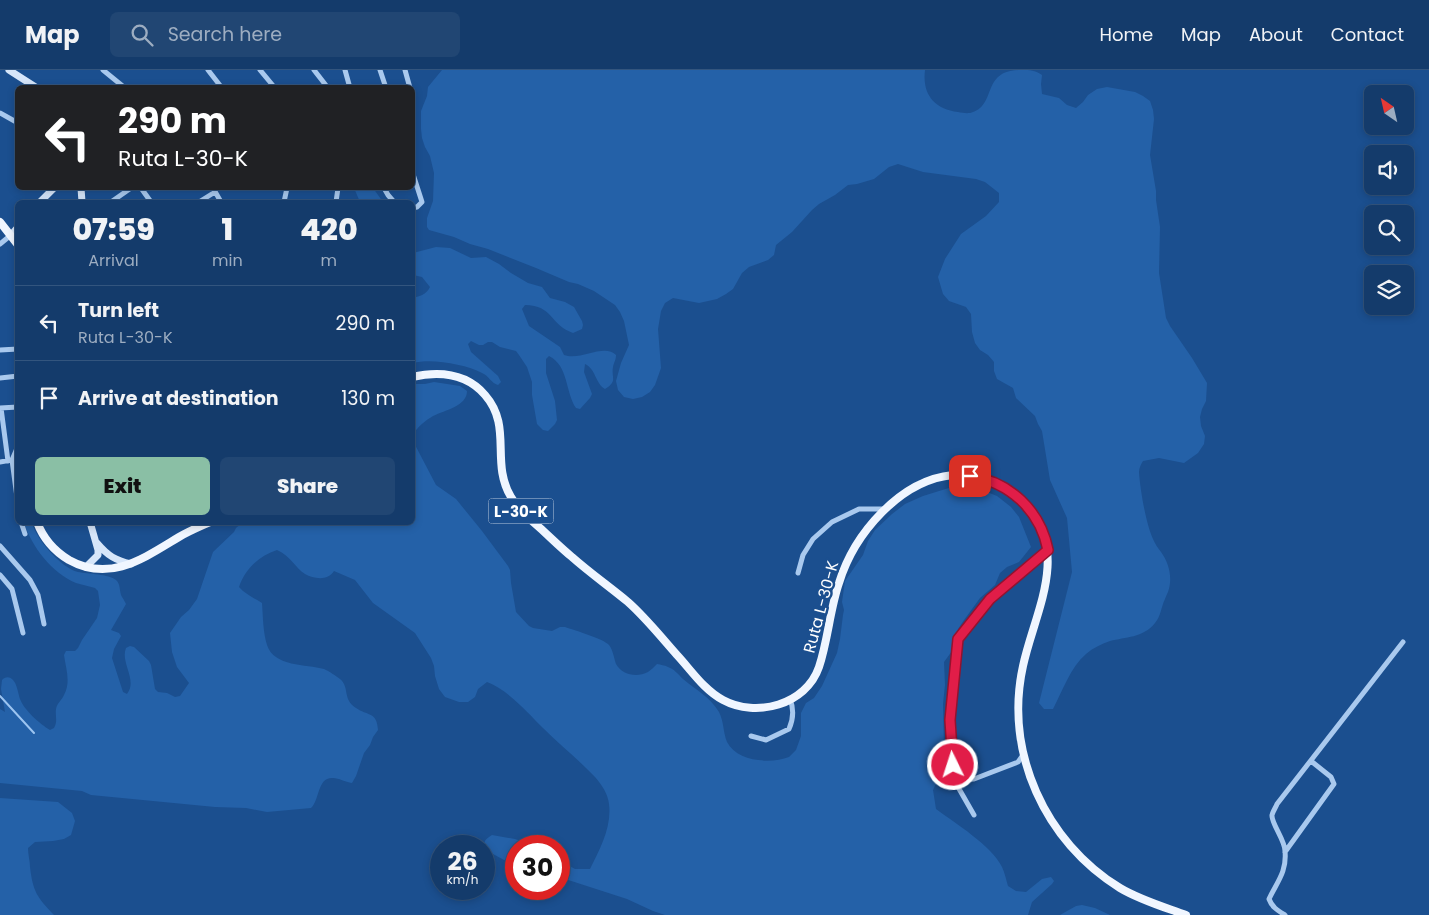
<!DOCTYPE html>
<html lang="en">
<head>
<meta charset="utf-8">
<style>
	body { margin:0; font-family:Poppins,sans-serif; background:#214673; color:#f1f3f6; height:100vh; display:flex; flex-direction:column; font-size:19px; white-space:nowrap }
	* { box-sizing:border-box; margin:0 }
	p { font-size:16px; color:#9dadc1 }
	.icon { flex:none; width:28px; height:28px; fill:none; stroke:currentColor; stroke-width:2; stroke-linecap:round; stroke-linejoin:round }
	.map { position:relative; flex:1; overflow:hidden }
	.details { position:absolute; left:15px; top:130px; width:400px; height:325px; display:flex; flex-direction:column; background:#143b6b; border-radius:8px; box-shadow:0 2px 8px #0003,0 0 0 1px #33557e }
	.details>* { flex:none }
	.banner { position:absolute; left:15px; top:15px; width:400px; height:105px; border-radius:8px; box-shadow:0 2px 8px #0003,0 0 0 1px #33557e; background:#202124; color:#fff; overflow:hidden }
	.needle { width:32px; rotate:326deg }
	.tools { position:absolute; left:1364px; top:15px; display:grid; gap:10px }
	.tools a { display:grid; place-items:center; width:50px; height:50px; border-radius:8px; background:#143b6b; box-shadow:0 2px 8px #0003,0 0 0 1px #33557e; font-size:25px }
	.speed { position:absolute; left:430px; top:765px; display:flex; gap:10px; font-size:25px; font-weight:700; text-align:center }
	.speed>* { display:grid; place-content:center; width:65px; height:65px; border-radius:50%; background:#143b6b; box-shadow:0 2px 8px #0003,0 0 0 1px #33557e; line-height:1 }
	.speed small { font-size:12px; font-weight:400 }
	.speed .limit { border:8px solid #d22; background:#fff; color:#111 }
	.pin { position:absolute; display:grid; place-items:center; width:42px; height:42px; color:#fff; margin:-21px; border-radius:10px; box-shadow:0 2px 8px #0006 }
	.me { position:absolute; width:55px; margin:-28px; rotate:356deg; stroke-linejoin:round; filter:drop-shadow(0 0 4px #0008) }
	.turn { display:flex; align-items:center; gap:18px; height:105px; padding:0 20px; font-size:22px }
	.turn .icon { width:65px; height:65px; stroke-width:2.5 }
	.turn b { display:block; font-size:35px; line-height:42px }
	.eta { display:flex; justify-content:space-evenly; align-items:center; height:85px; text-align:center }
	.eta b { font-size:30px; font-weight:800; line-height:35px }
	.primary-button { display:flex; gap:10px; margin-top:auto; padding:10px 20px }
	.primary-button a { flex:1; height:58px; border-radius:8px; background:#8abfa5; color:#111; font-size:20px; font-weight:800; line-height:58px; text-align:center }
	.primary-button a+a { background:#214673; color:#f1f3f6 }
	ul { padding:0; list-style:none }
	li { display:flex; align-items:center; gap:15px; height:75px; padding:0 20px; border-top:1px solid #33557e }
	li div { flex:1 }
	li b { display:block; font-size:19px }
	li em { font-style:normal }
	header { display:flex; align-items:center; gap:30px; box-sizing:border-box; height:70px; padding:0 25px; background:#143b6b; border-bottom:1px solid #33557e }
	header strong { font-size:24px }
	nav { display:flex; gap:28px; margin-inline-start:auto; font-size:18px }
	.search { width:350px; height:45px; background:#214673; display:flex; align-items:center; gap:12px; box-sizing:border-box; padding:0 18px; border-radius:8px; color:#9dadc1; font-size:19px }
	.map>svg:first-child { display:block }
	.green { fill:#2461a8 }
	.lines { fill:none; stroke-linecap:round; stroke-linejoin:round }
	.stream { stroke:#9cc4f0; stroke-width:2 }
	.street { stroke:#a9c9ee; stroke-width:5 }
	.secondary { stroke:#d6e6fa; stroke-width:7 }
	.primary { stroke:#f0f6ff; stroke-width:8 }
	.route-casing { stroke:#92132f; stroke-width:12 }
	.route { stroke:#e11d48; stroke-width:9 }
	.labels { text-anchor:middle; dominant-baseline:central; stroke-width:5; stroke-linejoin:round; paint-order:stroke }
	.shield { fill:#1b4f8f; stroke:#bbcadd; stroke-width:1 }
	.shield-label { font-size:15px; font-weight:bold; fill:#fff }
	.street-label { font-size:16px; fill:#fff; stroke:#1b4f8f }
</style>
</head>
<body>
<header>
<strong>Map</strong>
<div class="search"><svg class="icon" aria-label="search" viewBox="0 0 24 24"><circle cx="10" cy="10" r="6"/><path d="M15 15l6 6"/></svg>Search here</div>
<nav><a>Home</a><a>Map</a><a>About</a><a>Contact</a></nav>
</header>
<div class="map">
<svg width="1429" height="845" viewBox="0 0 1429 845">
	<rect width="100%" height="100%" fill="#1b4f8f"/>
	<path class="green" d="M442 0H925C922 24 934 39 958 42 963 43 969 44 973 42 997 34 981 0 1021 0 1031 0 1034 0 1042 5L1041 14 1042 24 1059 28 1067 35 1076 38 1083 32 1088 25 1097 19 1107 17 1135 22 1143 26 1150 31 1153 40 1154 49 1150 85 1156 121V130L1160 157 1159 203 1166 248 1170 256 1192 288 1207 313 1206 331 1202 339 1200 347 1201 356 1205 366 1204 374 1198 383 1184 393 1159 388 1143 391C1141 394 1139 398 1139 402 1140 419 1146 454 1153 469 1155 474 1158 478 1161 482 1169 493 1173 508 1168 522 1167 524 1166 526 1165 529 1161 537 1161 546 1155 553 1143 568 1125 567 1110 571 1101 574 1093 578 1086 584 1070 598 1063 620 1053 639H1044L1039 633 1072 502 1067 448 1050 410 1042 361 1038 354 1035 346 1016 328 1013 318 997 309 994 301V292L988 285 980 280 975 273 972 262 971 244 966 237 949 231 943 224 938 207 945 189 961 164 986 146 999 132V123L985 112 976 109 923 102 898 94 889 97 874 109 857 114 848 115 835 125 819 134 812 140 792 162 776 175 774 185 768 190 749 197 742 203 733 219 726 224 717 229 699 233 673 228 665 233 661 241 658 259 661 298 655 315 650 322 642 327 633 329 624 327 618 320 616 311 621 293 629 275 624 251 620 242 615 235 594 221 578 214 569 212 536 198 488 179 470 174 454 167 429 160 427 157V148L433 131 434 103 430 86 425 77 422 68 421 59V41L427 26 428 17Z
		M354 118H373L383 132H360Z
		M436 177 450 178 471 188 486 187 499 194 511 203 528 213 542 217 550 228 565 232 574 237 582 251 583 255 582 259 573 263C550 255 553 235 525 235L522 239 529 256 560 277 564 285C581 291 604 273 616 285 616 290 614 292 613 297 611 308 618 311 605 319 595 313 596 299 585 294L584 302 592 324 590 328 580 339 576 338C565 322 569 296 549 286L546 289V303L555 331 557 350 555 354 548 361 543 360 537 354 532 325V312L527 297 519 285 516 281 500 277 492 272H488L483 275H479L471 271 468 274 471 282 498 306 501 312 498 315C491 313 489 306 482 303 465 294 431 288 413 293V228C420 226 426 225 430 217L422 207 413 205V183Z
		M434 312 460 316 467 321C467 336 445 340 433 346 426 350 417 357 413 365V314H425Z
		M413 371 436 415 456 429 482 461 508 496 510 500 511 513 516 542 529 556 533 558 552 561 560 557H565C574 560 604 569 609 575 613 580 614 588 616 594 622 605 637 608 648 602 651 600 654 597 657 594 661 595 664 595 668 597 674 599 678 604 683 609 696 620 710 627 719 642 724 652 723 662 727 672 737 692 771 694 789 687L796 680 801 666V643L806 633 814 628 822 616 837 583 840 569 843 545 844 540 842 532 845 511 863 485 868 471 875 460 892 444 905 434 923 426 952 417 966 418 987 422 997 426 1011 437 1019 447 1031 477 1019 492 1007 497 1000 503 995 515 980 528 964 550 958 559 952 581 944 592 945 615 943 634 944 677 941 703 933 720 936 739C955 753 992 776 1002 797 1005 803 1006 810 1008 816L1016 821 1026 822 1042 809 1051 807 1054 811 1052 814 1032 832 1028 845H665L653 841 627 829 559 807V790L575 799H590C600 779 612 757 609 734 608 724 602 715 595 707 579 690 560 675 543 658 528 643 507 619 487 612L478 619 475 627 468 632H459L445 627 439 619 435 606 434 596 431 588 415 563 373 533 355 510 334 501C328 511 314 509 305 504 295 498 291 486 277 480 259 486 245 499 239 517 245 524 254 528 262 533 263 547 263 562 267 575 274 597 306 594 324 599 329 601 336 606 340 609 350 617 342 629 356 638 367 646 377 641 378 660L373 667 370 675 364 683 356 706 352 713C345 712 339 708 333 708 317 707 320 730 311 738L267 742 246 738 215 737 91 725 82 721 0 713V639L5 642 1 619 2 610C5 607 9 606 13 610 17 614 18 623 20 629 24 640 40 654 50 660L54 658C58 651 55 646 56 639 57 633 62 630 64 625 71 612 66 599 64 585L66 581H75L78 578 82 570 97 548 100 535 98 521 95 518C89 516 82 515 76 513 52 503 32 477 24 453H32C36 469 61 498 78 502 88 504 109 504 116 510 121 514 119 522 122 527 124 530 125 532 126 534L111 560 119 563 121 566 114 579 112 588 123 622 127 624C138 610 120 593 126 578L130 576 134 577 149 591 151 595 155 619 158 622 167 623 175 627 180 626 189 613 177 597 172 582 170 563 181 547 189 540 197 529 213 482 234 462 236 458 242 453 412 452Z
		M0 728 58 732 72 743 75 751 71 765 64 769 53 771 35 772 28 778C28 785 30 791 30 797 33 822 37 827 54 845H0Z
		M492 765 515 769 537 776H516V793L504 790 484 779C484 771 484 770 492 765Z
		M1082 835 1095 838 1110 845H1060L1076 836Z"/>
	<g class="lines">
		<path class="stream" d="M0 626 34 663"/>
		<path class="street" d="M103 0 125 18
			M208 0 222 18
			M260 0 275 18
			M314 0 328 18
			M345 0 350 18
			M380 0 386 18
			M405 0 410 18
			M0 43 18 53
			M412 101 422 132 417 137 412 138
			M141 118 151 132
			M213 118 221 132
			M384 118 388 125 394 132
			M111 132 131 118
			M199 132 215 122
			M284 132 287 118
			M336 132 338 118
			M0 174 11 165
			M0 280 18 279
			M0 308 18 306
			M0 338 18 337
			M1 338 8 391
			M18 376 12 390 18 435
			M0 392 11 390
			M21 452 25 464
			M0 476 30 510 38 525 44 554
			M798 503 803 485 813 469 832 452 859 439H885
			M0 505 12 519 23 563
			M751 666 766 670 789 659C793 650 794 639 790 629
			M954 710 974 709 1018 692 1023 685
			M974 745 954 710 950 650 958 569 990 529 1047 480
			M1285 782 1334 714 1331 707 1311 691
			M1285 845C1277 840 1272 837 1269 829 1277 812 1287 802 1285 781 1285 770 1271 753 1272 745 1273 741 1276 737 1277 734L1403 572"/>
		<path class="secondary" d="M9 0 37 18
			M81 118 82 132
			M40 132 54 118
			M11 165 18 157
			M97 473C108 486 115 490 131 494
			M86 497 98 485V480L90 452"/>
		<path class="primary" d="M0 152 18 175
			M412 307C439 301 466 303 485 325 513 357 490 392 511 427 518 440 529 448 540 458 551 468 561 478 572 487 590 503 610 517 628 532 646 548 661 567 677 585 691 600 704 620 723 630 756 648 806 635 819 597 828 570 830 539 839 513 854 464 900 410 953 405 982 403 1011 416 1029 438 1069 487 1034 544 1023 596 1004 682 1045 772 1120 818 1140 830 1164 837 1186 845
			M37 452C43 468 54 481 69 490 110 513 144 488 179 467 189 461 199 457 210 452"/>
	</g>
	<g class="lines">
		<defs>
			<path id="route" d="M953 695 950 650 958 569 990 529 1048 480C1040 440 1010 412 970 406"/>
		</defs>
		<use href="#route" class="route-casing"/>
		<use href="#route" class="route"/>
	</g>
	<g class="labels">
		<rect class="shield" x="488.5" y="428.5" width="65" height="25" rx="4"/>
		<g class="shield-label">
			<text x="521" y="441">L-30-K</text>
		</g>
		<g class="street-label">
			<text transform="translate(821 537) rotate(-75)">Ruta L-30-K</text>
		</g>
	</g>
</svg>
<div class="tools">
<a><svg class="needle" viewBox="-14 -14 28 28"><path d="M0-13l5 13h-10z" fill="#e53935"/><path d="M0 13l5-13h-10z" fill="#9dadc1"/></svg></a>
<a><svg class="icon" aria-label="sound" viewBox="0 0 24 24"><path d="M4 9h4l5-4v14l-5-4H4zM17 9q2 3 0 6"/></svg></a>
<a><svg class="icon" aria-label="search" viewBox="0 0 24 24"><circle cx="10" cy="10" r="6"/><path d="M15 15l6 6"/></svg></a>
<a><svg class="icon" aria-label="layers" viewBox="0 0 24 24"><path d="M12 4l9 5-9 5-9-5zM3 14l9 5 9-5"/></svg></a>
</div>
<div class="speed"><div>26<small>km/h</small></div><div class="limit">30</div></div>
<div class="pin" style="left:970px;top:406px;background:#d93025"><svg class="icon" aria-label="arrive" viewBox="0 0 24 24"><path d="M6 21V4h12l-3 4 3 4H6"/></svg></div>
<svg class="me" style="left:953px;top:695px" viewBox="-20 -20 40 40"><circle r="17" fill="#e11d48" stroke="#fff" stroke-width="3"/><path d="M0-11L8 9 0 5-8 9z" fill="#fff"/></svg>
<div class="banner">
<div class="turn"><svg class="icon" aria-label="left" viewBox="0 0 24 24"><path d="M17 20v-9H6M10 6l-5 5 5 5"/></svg><div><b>290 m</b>Ruta L-30-K</div></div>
</div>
<section class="details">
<div class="eta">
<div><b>07:59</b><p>Arrival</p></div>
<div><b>1</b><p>min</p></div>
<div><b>420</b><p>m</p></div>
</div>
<ul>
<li><svg class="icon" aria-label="left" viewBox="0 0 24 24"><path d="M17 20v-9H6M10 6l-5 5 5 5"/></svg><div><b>Turn left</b><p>Ruta L-30-K</p></div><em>290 m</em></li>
<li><svg class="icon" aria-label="arrive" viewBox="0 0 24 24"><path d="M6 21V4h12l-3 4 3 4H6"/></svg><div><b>Arrive at destination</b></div><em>130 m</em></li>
</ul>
<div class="primary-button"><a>Exit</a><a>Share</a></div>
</section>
</div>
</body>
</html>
